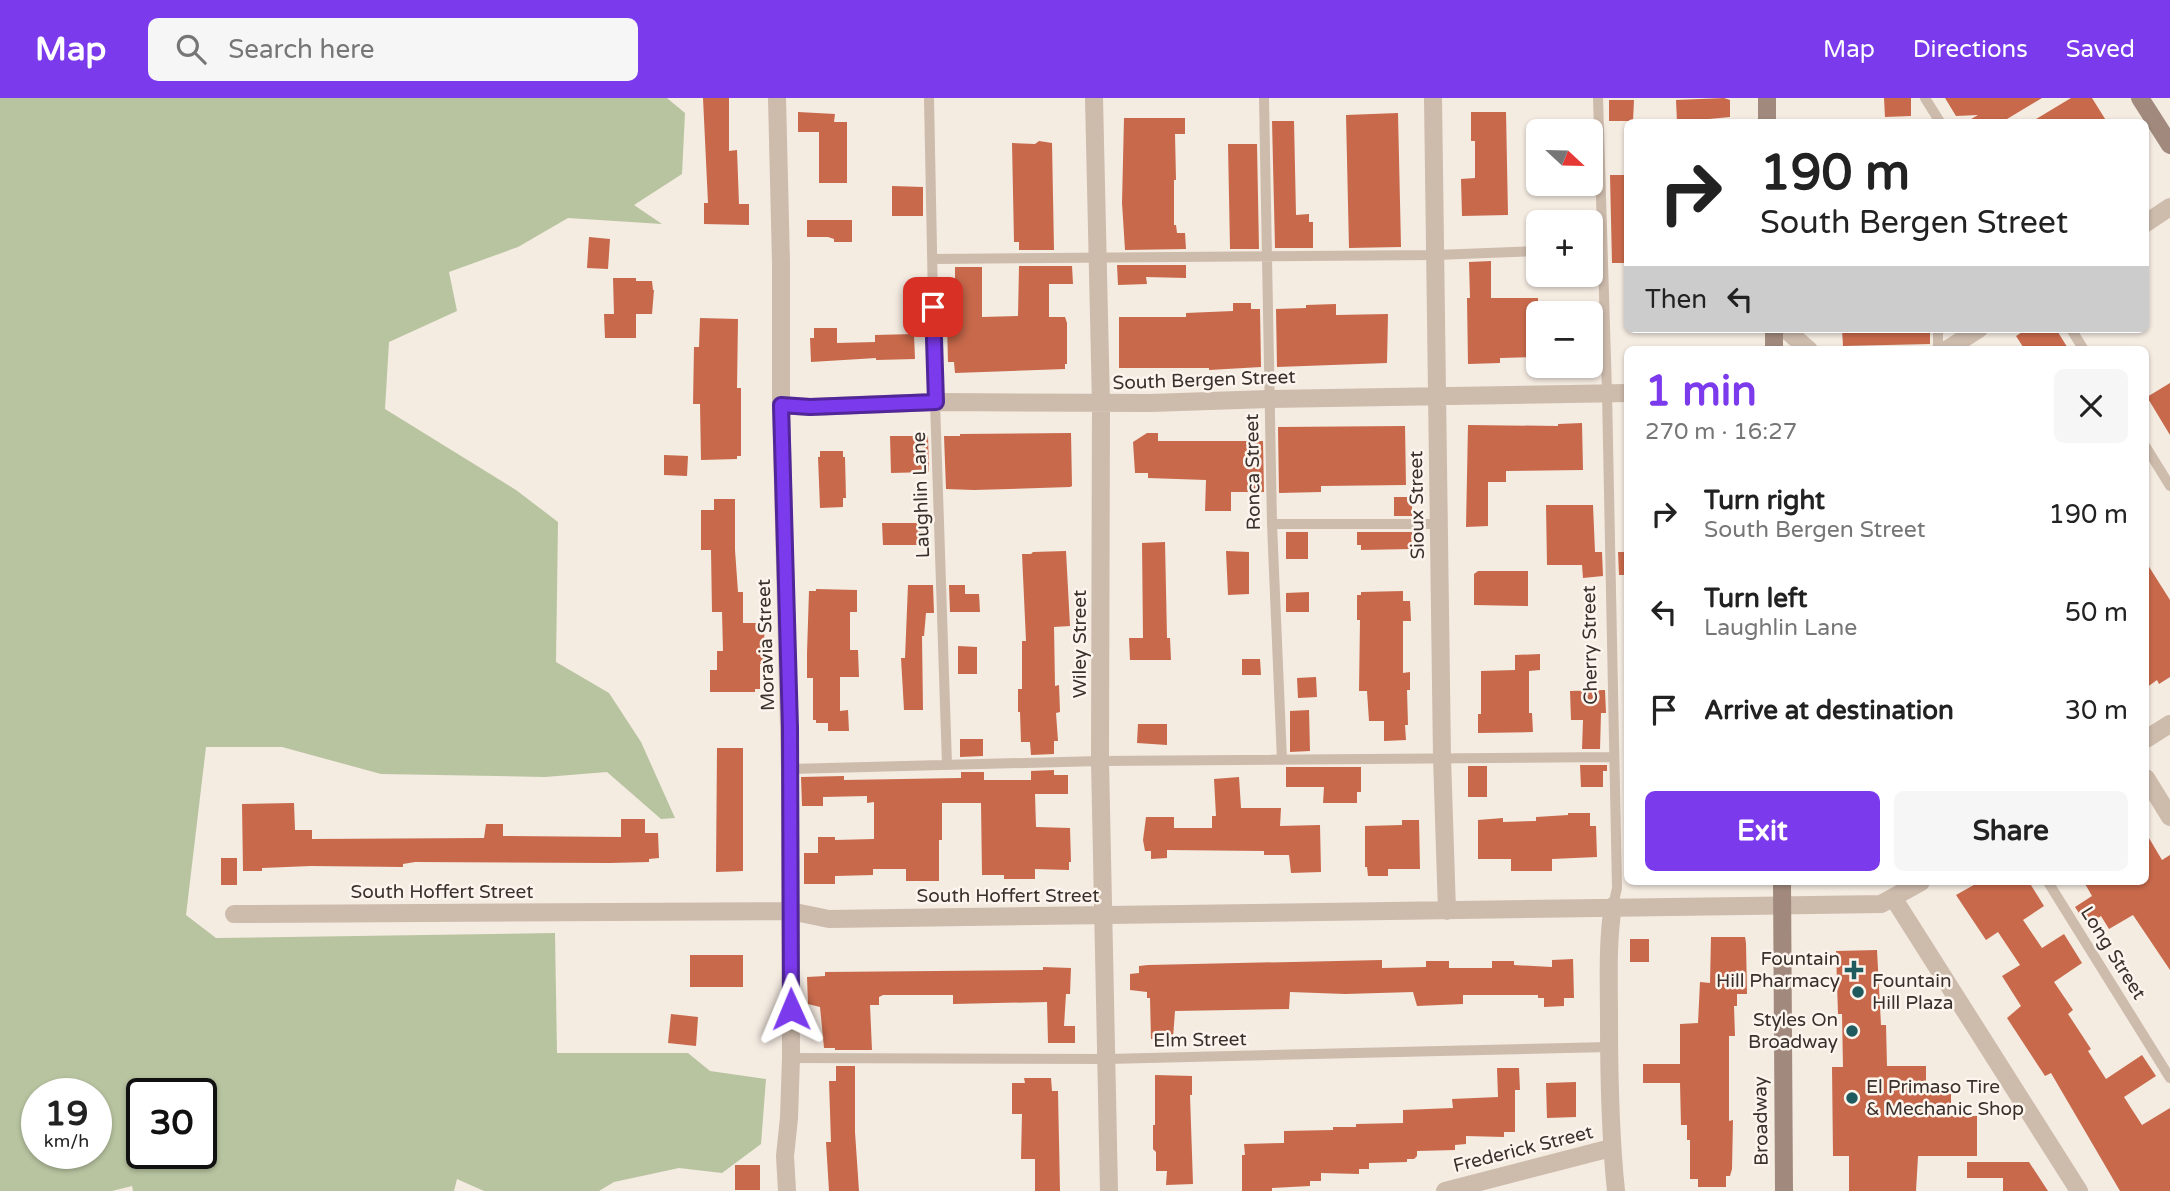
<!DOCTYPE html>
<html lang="en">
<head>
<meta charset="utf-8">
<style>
	body { margin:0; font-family:"Varela Round",sans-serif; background:#f6f6f6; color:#222; height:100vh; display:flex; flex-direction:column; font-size:26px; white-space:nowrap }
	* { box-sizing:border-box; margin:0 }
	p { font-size:23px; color:#767676 }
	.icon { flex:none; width:38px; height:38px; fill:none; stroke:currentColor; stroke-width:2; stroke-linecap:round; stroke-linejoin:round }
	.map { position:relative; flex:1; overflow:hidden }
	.panel { position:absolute; left:1624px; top:248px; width:525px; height:539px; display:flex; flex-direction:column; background:#fff; border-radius:10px; box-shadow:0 2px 5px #0004 }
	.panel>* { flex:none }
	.hud { position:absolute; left:1624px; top:21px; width:525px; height:214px; border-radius:10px; box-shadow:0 2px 5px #0004; background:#fff; color:#222; overflow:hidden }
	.needle { width:46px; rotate:112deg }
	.tools { position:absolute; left:1526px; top:21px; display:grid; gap:14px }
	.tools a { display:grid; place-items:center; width:77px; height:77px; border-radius:10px; background:#fff; box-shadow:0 2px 5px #0004; font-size:35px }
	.speed { position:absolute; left:21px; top:980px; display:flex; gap:14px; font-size:35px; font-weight:700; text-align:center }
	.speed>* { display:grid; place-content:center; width:91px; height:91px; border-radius:50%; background:#fff; box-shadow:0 2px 5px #0004; line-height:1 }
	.speed small { font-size:18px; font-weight:400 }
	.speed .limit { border:4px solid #111; border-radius:10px; background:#fff; color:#111 }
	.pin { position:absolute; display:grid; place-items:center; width:60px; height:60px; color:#fff; margin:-30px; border-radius:14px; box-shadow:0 4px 10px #0006 }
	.me { position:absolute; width:77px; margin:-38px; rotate:359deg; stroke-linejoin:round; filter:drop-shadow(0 0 5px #0008) }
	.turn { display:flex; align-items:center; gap:24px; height:147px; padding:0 21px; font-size:32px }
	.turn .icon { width:91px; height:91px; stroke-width:2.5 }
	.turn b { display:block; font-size:49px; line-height:60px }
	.then { display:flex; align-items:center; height:66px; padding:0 21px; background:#0003; gap:14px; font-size:26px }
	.round { display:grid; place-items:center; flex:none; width:74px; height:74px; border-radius:10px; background:#f6f6f6 }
	.headline { display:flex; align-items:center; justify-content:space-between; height:119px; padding:0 21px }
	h1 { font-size:42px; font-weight:700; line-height:52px; color:#7c3aed }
	.cta { display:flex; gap:14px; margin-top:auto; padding:14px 21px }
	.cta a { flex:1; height:80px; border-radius:10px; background:#7c3aed; color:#fff; font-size:28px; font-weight:700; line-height:80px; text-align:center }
	.cta a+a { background:#f6f6f6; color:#222 }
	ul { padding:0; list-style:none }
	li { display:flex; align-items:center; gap:21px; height:98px; padding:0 21px }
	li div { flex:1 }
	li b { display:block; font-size:26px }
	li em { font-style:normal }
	header { display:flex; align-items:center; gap:42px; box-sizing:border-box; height:98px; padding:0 35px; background:#7c3aed; color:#fff }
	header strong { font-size:33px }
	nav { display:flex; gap:38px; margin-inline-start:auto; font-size:24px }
	.search { width:490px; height:63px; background:#f6f6f6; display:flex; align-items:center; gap:18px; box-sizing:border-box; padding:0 24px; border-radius:10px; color:#767676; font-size:26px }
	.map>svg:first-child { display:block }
	.green { fill:#b8c4a0; fill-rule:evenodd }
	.building { fill:#c8694b }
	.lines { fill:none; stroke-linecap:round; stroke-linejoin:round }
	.lane { stroke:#cdbbac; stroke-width:10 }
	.street { stroke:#cdbbac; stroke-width:18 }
	.secondary { stroke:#a18a7d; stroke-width:18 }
	.route-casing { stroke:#51269a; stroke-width:18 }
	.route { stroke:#7c3aed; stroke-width:12 }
	.poi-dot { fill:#1f5a5e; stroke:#fbf5ee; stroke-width:2.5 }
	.labels { text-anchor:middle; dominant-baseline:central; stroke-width:5; stroke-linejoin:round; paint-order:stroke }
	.street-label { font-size:19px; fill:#3b302b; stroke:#fbf5ee }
	.poi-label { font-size:19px; fill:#3b302b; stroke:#fbf5ee; text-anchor:end }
</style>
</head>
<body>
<header>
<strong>Map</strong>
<div class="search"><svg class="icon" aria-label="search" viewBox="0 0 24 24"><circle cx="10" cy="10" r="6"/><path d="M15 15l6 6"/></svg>Search here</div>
<nav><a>Map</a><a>Directions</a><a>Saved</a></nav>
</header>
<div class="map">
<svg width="2170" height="1093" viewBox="0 0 2170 1093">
	<rect width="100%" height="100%" fill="#f4ebe1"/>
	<path class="green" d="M0 0H667L685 15 682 76 634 107 662 126 568 120 518 149 449 174 457 213 389 244 385 311 516 392 558 424 556 564 609 595 641 644 675 720 661 721 607 674 545 679 381 676 282 649H206L186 817 216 840 555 835 557 955H688L710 973 766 981 761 1046 722 1075 679 1070 614 1084 599 1093H484L457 1081 454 1093H133L132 1088 112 1093H0ZM37 996H96V1055H37ZM142 996H201V1055H142Z"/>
	<path class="building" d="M703 0H729V53L737 52 739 106H749V127L704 126V105H708Z
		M1724 0 1730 2V19L1677 24 1676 2Z
		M1884 0H1911V18L1885 19Z
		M1945 0H2042L2002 24H1966L1978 17 1956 18Z
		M2071 0H2092L2107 24H2031Z
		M1609 2H1634L1633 23H1609Z
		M798 14 835 16 834 24H847V85H819V34H798Z
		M1471 14H1506L1508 117 1462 118 1461 81 1475 80V43H1471Z
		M1398 15 1401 149 1349 150 1346 17Z
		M1124 20H1185V36H1175L1176 82H1174V127H1176L1177 135H1185L1186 151 1125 152 1122 105Z
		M1272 23H1294L1296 117 1309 116V124H1313V150H1275Z
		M1039 43 1052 45 1054 152H1019V144H1014L1012 45 1035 46Z
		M1228 46H1257L1259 151H1230Z
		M1610 77H1628V165H1612Z
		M892 88 923 89V118H892Z
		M852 122V144H834V141L828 139H807V122Z
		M589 139 610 141 608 171 587 170Z
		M1491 163V200H1538V259L1500 260V265L1468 266 1467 200H1470L1469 164Z
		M1117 167H1186V180L1146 179 1147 186 1118 187Z
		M1019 168H1072L1073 186H1049V219H1065L1067 225V266H1065V271L955 275 954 264H948L947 226H955V169H982V219L1018 218Z
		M613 180H636V183H652L653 192H654L652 216H636V240H605L604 216H614Z
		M1233 205H1251V211H1260L1261 269 1209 272V270H1119V219H1186V215L1233 213Z
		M1336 206V217L1388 216 1387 265 1277 269 1276 211 1306 210V207Z
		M700 220 738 221 737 290H741V358H737V361L701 362 700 306H693L694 249H699Z
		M814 230H837V245L875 244V237L914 236 915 261 876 262V260L811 264 810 240H814Z
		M1842 231H1930V246L1843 248Z
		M2027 231H2056L2069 252H2025L2016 238Z
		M2170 285V337L2147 299Z
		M1582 325 1583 372 1506 373V384H1488V428L1466 429 1468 327 1558 328V326Z
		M1405 328 1406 387 1321 388V394L1279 395 1278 329Z
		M1071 335 1072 388 1070 389 974 392 946 391 944 338H960V336Z
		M1147 335H1158V343H1263L1264 394H1231V413H1205L1206 382 1148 380V375H1135L1133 344Z
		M890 338H928L929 374 891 375Z
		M820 353H843V359H845L846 400H843V409L820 410 818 359H820Z
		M664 357 688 358 687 378 664 377Z
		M1394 399H1412V418H1394Z
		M714 401H735V452L738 494H743V525H764L765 566H760V591H755V594H710V572H717V553H723L722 514H712L711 452H701V412H714Z
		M1546 407H1593L1595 454H1602L1603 478 1583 480 1582 467H1547Z
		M882 425H926V447H883Z
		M1286 434H1308V461H1286Z
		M1357 434H1412L1411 451 1361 452V447H1357Z
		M1165 444 1167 540H1170L1171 562H1130L1129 540H1143L1142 445Z
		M1066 453 1070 528 1054 529 1055 588 1059 587 1060 614 1056 615 1058 643H1054V656L1031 657 1030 644H1021L1020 614H1018V591H1022V543H1026L1022 456H1031L1033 454Z
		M1226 453 1249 454V496L1228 497Z
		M1618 454H1628V477H1619Z
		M2146 464 2170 502V579L2159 586 2157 582 2146 590Z
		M1478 473H1528V508L1474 507V476Z
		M908 487H933L934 515H926L924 538H922L923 612H904L901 560H905Z
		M949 487H965V496H979L980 514H950Z
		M816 491 857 492V514H850V552H858L859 579H840V613L848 612 849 633H828V625H816V622H813V580H807V555L809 493H816Z
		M1403 493V503H1410L1411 523H1403V575L1410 574V592H1407L1408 627H1405L1406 642 1384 643V623H1369L1367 593H1359L1360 522H1357V497H1361V494Z
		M1309 494V514H1286V495Z
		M958 548 977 549V576H958Z
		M1540 556V572L1529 573V615H1532L1533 634 1478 635V616H1481V573L1515 572V557Z
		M1242 561H1260L1261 577H1242Z
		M1316 579 1317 599 1298 600 1297 580Z
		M1605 592 1606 615H1601L1600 651H1582L1583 622H1571L1570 593Z
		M1309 612 1310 653 1290 654V613Z
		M1138 626H1167V647L1137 645Z
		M960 641H983V658L960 659Z
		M717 650H743V773L716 774Z
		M1580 667H1607V673H1603V689H1581Z
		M1468 668H1487V699H1468Z
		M1286 669H1361V694H1357V705H1323L1324 689H1286Z
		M1054 672V677H1068V696H1035L1036 729 1070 730 1071 764H1069V772L1035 771V781H1004V777H982L981 705H942V742H939V783H906V771H873V777L835 778V786H804V755H818V739H835V742L874 741V704L867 705V698L823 699V708H802L801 679 844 678V682L961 680V674H984V682H1031V673Z
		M1239 679 1241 710H1281L1280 728 1320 727 1321 774 1291 775 1289 757H1264V753L1167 752V760L1151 761V753H1145L1143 742 1146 719H1174V730H1212V718H1216L1214 681Z
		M294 705 295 732H312V741L484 740 486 726H503V738L621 739V721H645V735H658L659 760 649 761V764L610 765 415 764 403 766V769L311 768 262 770V773H243L242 706Z
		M1568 715H1590V728H1596L1597 759 1552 761V773H1511V761H1478V722L1503 720V724L1536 723V719L1568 717Z
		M1402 722H1419L1420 771H1388V778H1368L1367 769H1365V728L1402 727Z
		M2146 735 2162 762 2170 757V872L2133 817 2109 831 2101 818 2087 827 2075 809 2092 798 2084 784H2146Z
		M221 760H237V787H221Z
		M1979 784H2029L2044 808 2023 822 2042 850 2064 836 2082 865 2054 884 2073 912 2068 916 2091 951 2088 953 2106 981 2142 957 2156 978 2124 999 2142 1027 2170 1010V1093H2120L2051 975 2045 978 2007 920 2021 908 2002 878 2020 867 1998 834 1986 842 1956 797Z
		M1711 839H1745L1746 845 1747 896H1737V908H1734L1735 938H1729V1023L1733 1022 1732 1071 1730 1078H1726V1089H1698V1081H1690V1042H1687V1027H1681L1680 985H1643V966H1680V926L1698 925 1700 884 1710 885Z
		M1630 841H1649V864H1630Z
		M1877 852 1881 927H1886L1887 968H1926V996H1951V1018H1977V1058H1918L1916 1093H1849V1058H1833L1832 969H1843L1842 916H1838L1836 853Z
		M690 857H743V889H690Z
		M1573 861 1574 900H1564V908L1544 909V900H1538V897H1463V906L1417 908 1413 894 1345 896 1290 894 1289 911 1175 913 1173 940 1151 941 1150 900H1147V894L1130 892V876L1139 875V868L1148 867 1382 862V870L1426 869V863H1449V870H1492V863H1514V867L1552 869V862Z
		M1043 869 1071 870 1070 896H1066L1064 928H1075V945H1048L1047 904 953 906V897H883L879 899V907H870L872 952H835V950H824L820 909 808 906 807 879 825 878V874L1043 872Z
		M671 916 698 919 696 948 668 945Z
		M836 968H855V1034L859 1093H829L826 1044H831L829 983H836Z
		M1497 970H1519L1520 992H1515V1034H1504V1039L1466 1038V1046L1455 1047V1052L1417 1053V1058L1414 1061H1407V1064L1369 1065V1071H1359V1076L1321 1075V1083H1310V1088L1272 1090V1093H1242V1057H1245L1244 1046 1284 1045V1033L1333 1032V1029H1356V1026L1403 1025V1012L1453 1010 1452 1001 1498 999Z
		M1155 977 1192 978V997H1190L1193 1086 1166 1087 1167 1073H1156V1054L1153 1051V1027H1155Z
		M1024 980H1051L1052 993H1058L1060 1093H1035V1061H1021L1022 1016H1012V985H1025Z
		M1576 984V1019L1547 1020 1546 985Z
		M1967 1064H2029L2048 1093H2003V1080H1967Z
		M735 1067H760V1092H735Z"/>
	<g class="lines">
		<path class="lane" d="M929 0 935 304 947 667
			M1264 0 1272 426 1282 662
			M1598 0 1607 295 1617 790 1613 808
			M1925 0 1940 24
			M933 161 1436 157 1538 153
			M1938 231V252
			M2071 231 2084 252
			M2146 349 2170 388
			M1272 426H1438
			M790 671 1100 663 1613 659
			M2048 784 2170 980
			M791 960 1107 961 1609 949"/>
		<path class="street" d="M777 0 781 165V307L790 671 791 960 789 1020 785 1058 787 1093
			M1094 0 1101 306 1100 663 1109 1093
			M1433 0 1442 659 1447 813
			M2146 125 2170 109
			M1785 231 1809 252
			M1946 252 1979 231
			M781 307 810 309 935 304 1150 305 1269 301 1628 295
			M2146 641 2170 626
			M2146 680 2170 719
			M1894 801 2079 1093
			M1613 808C1607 846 1609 883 1609 921 1609 979 1610 1036 1616 1093
			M234 816 790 813 829 821 1881 806 1921 784
			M1445 1093 1611 1050"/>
		<path class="secondary" d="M1767 0V24
			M2140 0 2170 47
			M1774 231V252
			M1782 784 1784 1093"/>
	</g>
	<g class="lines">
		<defs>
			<path id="route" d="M791 911 790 630 781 307 810 309 936 304 933 209"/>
		</defs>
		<use href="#route" class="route-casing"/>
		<use href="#route" class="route"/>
	</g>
	<g class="poi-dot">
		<path d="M1850.5 861.5h7v7h7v7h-7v7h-7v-7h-7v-7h7z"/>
		<circle cx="1858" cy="894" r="7"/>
		<circle cx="1852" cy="933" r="7"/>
		<circle cx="1852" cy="1000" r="7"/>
	</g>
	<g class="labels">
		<g class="street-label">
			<text transform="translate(1204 282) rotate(-2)">South Bergen Street</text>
			<text transform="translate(1253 374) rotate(-91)">Ronca Street</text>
			<text transform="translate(921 397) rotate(-92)">Laughlin Lane</text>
			<text transform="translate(1417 407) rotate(-91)">Sioux Street</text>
			<text transform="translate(1080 546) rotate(-90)">Wiley Street</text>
			<text transform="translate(766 547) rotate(-92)">Moravia Street</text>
			<text transform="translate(1590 547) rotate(-91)">Cherry Street</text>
			<text x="442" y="794">South Hoffert Street</text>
			<text x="1008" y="798">South Hoffert Street</text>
			<text transform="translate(2113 855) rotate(58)">Long Street</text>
			<text transform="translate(1200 942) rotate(-1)">Elm Street</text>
			<text transform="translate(1761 1023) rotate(-91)">Broadway</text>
			<text transform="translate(1523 1051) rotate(-14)">Frederick Street</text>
		</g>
		<g class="poi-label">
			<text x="1840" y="861">Fountain<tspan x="1840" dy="22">Hill Pharmacy</tspan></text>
			<text x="1872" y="883" text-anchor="start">Fountain<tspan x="1872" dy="22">Hill Plaza</tspan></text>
			<text x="1838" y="922">Styles On<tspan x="1838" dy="22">Broadway</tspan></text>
			<text x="1866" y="989" text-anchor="start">El Primaso Tire<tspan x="1866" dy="22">&amp; Mechanic Shop</tspan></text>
		</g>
	</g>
</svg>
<div class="tools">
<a><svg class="needle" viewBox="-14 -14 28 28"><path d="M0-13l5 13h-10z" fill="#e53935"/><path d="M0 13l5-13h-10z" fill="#767676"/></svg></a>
<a>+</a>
<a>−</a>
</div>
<div class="speed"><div>19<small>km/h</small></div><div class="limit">30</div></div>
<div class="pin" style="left:933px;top:209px;background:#d93025"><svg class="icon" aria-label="arrive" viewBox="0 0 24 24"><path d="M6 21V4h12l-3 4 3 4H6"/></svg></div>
<svg class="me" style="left:791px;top:911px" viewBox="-20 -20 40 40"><path d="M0-17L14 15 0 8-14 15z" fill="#7c3aed" stroke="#fff" stroke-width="4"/></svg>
<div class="hud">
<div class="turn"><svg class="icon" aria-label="right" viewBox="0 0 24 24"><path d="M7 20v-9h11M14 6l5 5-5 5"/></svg><div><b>190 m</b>South Bergen Street</div></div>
<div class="then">Then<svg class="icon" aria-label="left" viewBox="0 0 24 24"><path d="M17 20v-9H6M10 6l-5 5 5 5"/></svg></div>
</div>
<section class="panel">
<div class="headline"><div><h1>1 min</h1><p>270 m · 16:27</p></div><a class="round"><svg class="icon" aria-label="close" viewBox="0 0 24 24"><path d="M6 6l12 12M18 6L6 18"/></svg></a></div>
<ul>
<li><svg class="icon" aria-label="right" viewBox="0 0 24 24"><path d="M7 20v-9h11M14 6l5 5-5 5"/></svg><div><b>Turn right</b><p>South Bergen Street</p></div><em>190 m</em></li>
<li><svg class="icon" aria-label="left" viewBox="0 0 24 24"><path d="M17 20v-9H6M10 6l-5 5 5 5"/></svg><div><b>Turn left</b><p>Laughlin Lane</p></div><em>50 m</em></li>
<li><svg class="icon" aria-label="arrive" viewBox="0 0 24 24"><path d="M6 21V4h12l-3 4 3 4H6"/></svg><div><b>Arrive at destination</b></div><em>30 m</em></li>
</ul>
<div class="cta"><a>Exit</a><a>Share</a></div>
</section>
</div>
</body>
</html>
